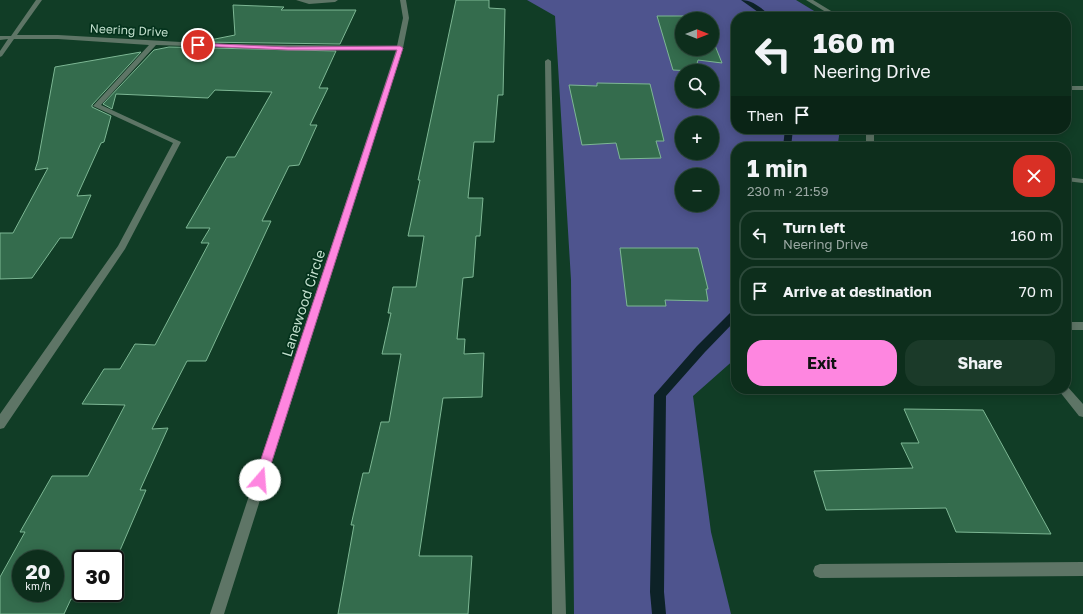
<!DOCTYPE html>
<html lang="en">
<head>
<meta charset="utf-8">
<style>
	body { margin:0; font-family:"Golos Text",sans-serif; background:#1b3a29; color:#f1f3f6; height:100vh; display:flex; flex-direction:column; font-size:15px; white-space:nowrap }
	* { box-sizing:border-box; margin:0 }
	p { font-size:13px; color:#9aa8a3 }
	.icon { flex:none; width:22px; height:22px; fill:none; stroke:currentColor; stroke-width:2; stroke-linecap:round; stroke-linejoin:round }
	.map { position:relative; flex:1; overflow:hidden }
	.details { position:absolute; left:731px; top:142px; width:340px; height:252px; display:flex; flex-direction:column; background:#0d2e1c; border-radius:16px; box-shadow:0 2px 10px #0003,0 0 0 1px #2d4a3b }
	.details>* { flex:none }
	.hud { position:absolute; left:731px; top:12px; width:340px; height:122px; border-radius:16px; box-shadow:0 2px 10px #0003,0 0 0 1px #2d4a3b; background:#0d2e1c; color:#f1f3f6; overflow:hidden }
	.needle { width:26px; rotate:90deg }
	.controls { position:absolute; left:675px; top:12px; display:grid; gap:8px }
	.controls a { display:grid; place-items:center; width:44px; height:44px; border-radius:50%; background:#0d2e1c; box-shadow:0 2px 10px #0003,0 0 0 1px #2d4a3b; font-size:20px }
	.speed { position:absolute; left:12px; top:550px; display:flex; gap:8px; font-size:20px; font-weight:700; text-align:center }
	.speed>* { display:grid; place-content:center; width:52px; height:52px; border-radius:50%; background:#0d2e1c; box-shadow:0 2px 10px #0003,0 0 0 1px #2d4a3b; line-height:1 }
	.speed small { font-size:10px; font-weight:400 }
	.speed .limit { border:2px solid #111; border-radius:6px; background:#fff; color:#111 }
	.pin { position:absolute; display:grid; place-items:center; width:34px; height:34px; color:#fff; margin:-17px; border:2px solid #fff; border-radius:50%; box-shadow:0 1px 4px #0007 }
	.me { position:absolute; width:44px; margin:-22px; rotate:18deg; stroke-linejoin:round; filter:drop-shadow(0 0 3px #0008) }
	.turn { display:flex; align-items:center; gap:14px; height:84px; padding:0 16px; font-size:18px }
	.turn .icon { width:52px; height:52px; stroke-width:2.5 }
	.turn b { display:block; font-size:28px; line-height:34px }
	.then { display:flex; align-items:center; height:38px; padding:0 16px; background:#0003; gap:8px; font-size:15px }
	.round { display:grid; place-items:center; flex:none; width:42px; height:42px; border-radius:16px; background:#1b3a29 }
	.overview { display:flex; align-items:center; justify-content:space-between; height:68px; padding:0 16px }
	h1 { font-size:24px; font-weight:700; line-height:30px }
	.primary-button { display:flex; gap:8px; margin-top:auto; padding:8px 16px }
	.primary-button a { flex:1; height:46px; border-radius:16px; background:#fe86e0; color:#111; font-size:16px; font-weight:700; line-height:46px; text-align:center }
	.primary-button a+a { background:#1b3a29; color:#f1f3f6 }
	ul { padding:0; list-style:none }
	li { display:flex; align-items:center; gap:12px; height:50px; margin:0 8px 6px; padding:0 8px; border:2px solid #2d4a3b; border-radius:16px }
	li div { flex:1 }
	li b { display:block; font-size:15px }
	li em { font-style:normal }
	.map>svg:first-child { display:block }
	.green { fill:#4e548e; fill-rule:evenodd }
	.lines { fill:none; stroke-linecap:round; stroke-linejoin:round }
	.stream { fill:#0d2227; fill-rule:evenodd }
	.building { fill:#346c4d; stroke:#7db794; fill-rule:evenodd }
	.minor { fill:#5e7566; fill-rule:evenodd }
	.route { fill:#fe86e0; stroke:#a55792 }
	.labels { text-anchor:middle; dominant-baseline:central; stroke-width:3.5; stroke-linejoin:round; paint-order:stroke }
	.far-street-label { font-size:12px; fill:#c2dfcd; stroke:#04321c }
	.street-label { font-size:14px; fill:#c2dfcd; stroke:#04321c }
</style>
</head>
<body>
<div class="map">
<svg width="1083" height="614" viewBox="0 0 1083 614">
	<rect width="100%" height="100%" fill="#113d26"/>
	<path class="green" d="M527 0H796L824 17H736V129H840L838 143 841 147H736V358L693 396 711 532 731 614H574L571 280 555 16ZM682 19H712V49H682ZM682 71H712V101H682ZM682 123H712V153H682ZM682 175H712V205H682Z"/>
	<g class="lines">
		<path class="stream" d="M741 0C753 0 763 9 771 17H765Z
			M785 129H793L791 147H783Z
			M736 310V320L705 352 666 396 664 592 666 614H652L650 592 654 395 697 346 732 311Z"/>
	</g>
	<path class="building" d="M456 0H489V8L505 9 503 95H498L494 142H474L468 198H483L480 236H476L473 277 463 278 457 339H465L464 354 484 353 482 397 443 398 419 556H472L468 614H338L354 525H351L363 473H369L381 422H389L401 354H382L391 313H388L393 287H416L424 236H408L420 180H418Z
		M233 5 284 7 281 10H356L340 44 200 42 235 35Z
		M657 16H703L704 19H682V49H712V38L722 63 698 60 695 71 673 70Z
		M169 47 336 51 319 88H328L310 125H317L299 165 289 166 262 221H271L206 361H187L152 429 168 428 140 490H146L115 562V559H81V593H101L98 599H71L64 614H0V577L25 532H20L52 476H88L125 405 82 404 104 369H120L135 344 155 345 209 243H201L210 228H186L227 157H235L272 92 215 90 208 98 116 94 112 109 103 104 154 50ZM21 559H55V593H21Z
		M141 52 92 105V107L111 116 104 142 101 143 77 196 91 195 72 238H60L32 278 0 279V233H13L48 168 35 170 38 161 55 67Z
		M597 83 650 84 664 141H656L661 158 620 159 616 143 582 145 569 85 597 86Z
		M620 248H698L708 289H706L708 301 665 300 666 306H627Z
		M904 409 983 410 1051 534 956 532 946 508 826 510 814 471 913 468 901 443H919Z"/>
	<g class="lines">
		<path class="minor" d="M36 0H42L17 35H58L216 44 397 46 403 18 400 0H406L409 18 403 48 224 614H210L396 50 277 49 156 45 101 105 181 142 125 249 4 428 0 429V414L118 246 173 143 93 106 149 45 58 39H14L2 56 0 57V51L8 39 0 40V36H11Z
			M296 0H338L335 2 309 4Z
			M806 0H813L841 17H834Z
			M548 59 551 61 566 614H552L545 61Z
			M1066 86H1083V90H1066Z
			M866 129H874V147H866Z
			M1066 177 1083 179V183L1066 181Z
			M1066 322H1083V330H1066Z
			M1066 385 1083 404V417L1079 416 1060 392 1058 389H1066Z
			M1083 562V576L820 578 815 576 813 571 815 566 820 564Z"/>
	</g>
	<path class="route" d="M196 43 288 47 400 46 403 48 266 480 264 484 260 485 256 484 254 480 397 50H288L198 46 196 45Z"/>
	<g class="labels">
		<g class="far-street-label">
			<text transform="translate(129 30) rotate(3)">Neering Drive</text>
		</g>
		<g class="street-label">
			<text transform="translate(303 303) rotate(-72)">Lanewood Circle</text>
		</g>
	</g>
</svg>
<div class="controls">
<a><svg class="needle" viewBox="-14 -14 28 28"><path d="M0-13l5 13h-10z" fill="#e53935"/><path d="M0 13l5-13h-10z" fill="#9aa8a3"/></svg></a>
<a><svg class="icon" aria-label="search" viewBox="0 0 24 24"><circle cx="10" cy="10" r="6"/><path d="M15 15l6 6"/></svg></a>
<a>+</a>
<a>−</a>
</div>
<div class="speed"><div>20<small>km/h</small></div><div class="limit">30</div></div>
<div class="pin" style="left:198px;top:45px;background:#d93025"><svg class="icon" aria-label="arrive" viewBox="0 0 24 24"><path d="M6 21V4h12l-3 4 3 4H6"/></svg></div>
<svg class="me" style="left:260px;top:480px" viewBox="-20 -20 40 40"><circle r="19" fill="#fff"/><path d="M0-13L10 11 0 6-10 11z" fill="#fe86e0"/></svg>
<div class="hud">
<div class="turn"><svg class="icon" aria-label="left" viewBox="0 0 24 24"><path d="M17 20v-9H6M10 6l-5 5 5 5"/></svg><div><b>160 m</b>Neering Drive</div></div>
<div class="then">Then<svg class="icon" aria-label="arrive" viewBox="0 0 24 24"><path d="M6 21V4h12l-3 4 3 4H6"/></svg></div>
</div>
<section class="details">
<div class="overview"><div><h1>1 min</h1><p>230 m · 21:59</p></div><a class="round" style="background:#d93025;color:#fff"><svg class="icon" aria-label="close" viewBox="0 0 24 24"><path d="M6 6l12 12M18 6L6 18"/></svg></a></div>
<ul>
<li><svg class="icon" aria-label="left" viewBox="0 0 24 24"><path d="M17 20v-9H6M10 6l-5 5 5 5"/></svg><div><b>Turn left</b><p>Neering Drive</p></div><em>160 m</em></li>
<li><svg class="icon" aria-label="arrive" viewBox="0 0 24 24"><path d="M6 21V4h12l-3 4 3 4H6"/></svg><div><b>Arrive at destination</b></div><em>70 m</em></li>
</ul>
<div class="primary-button"><a>Exit</a><a>Share</a></div>
</section>
</div>
</body>
</html>
